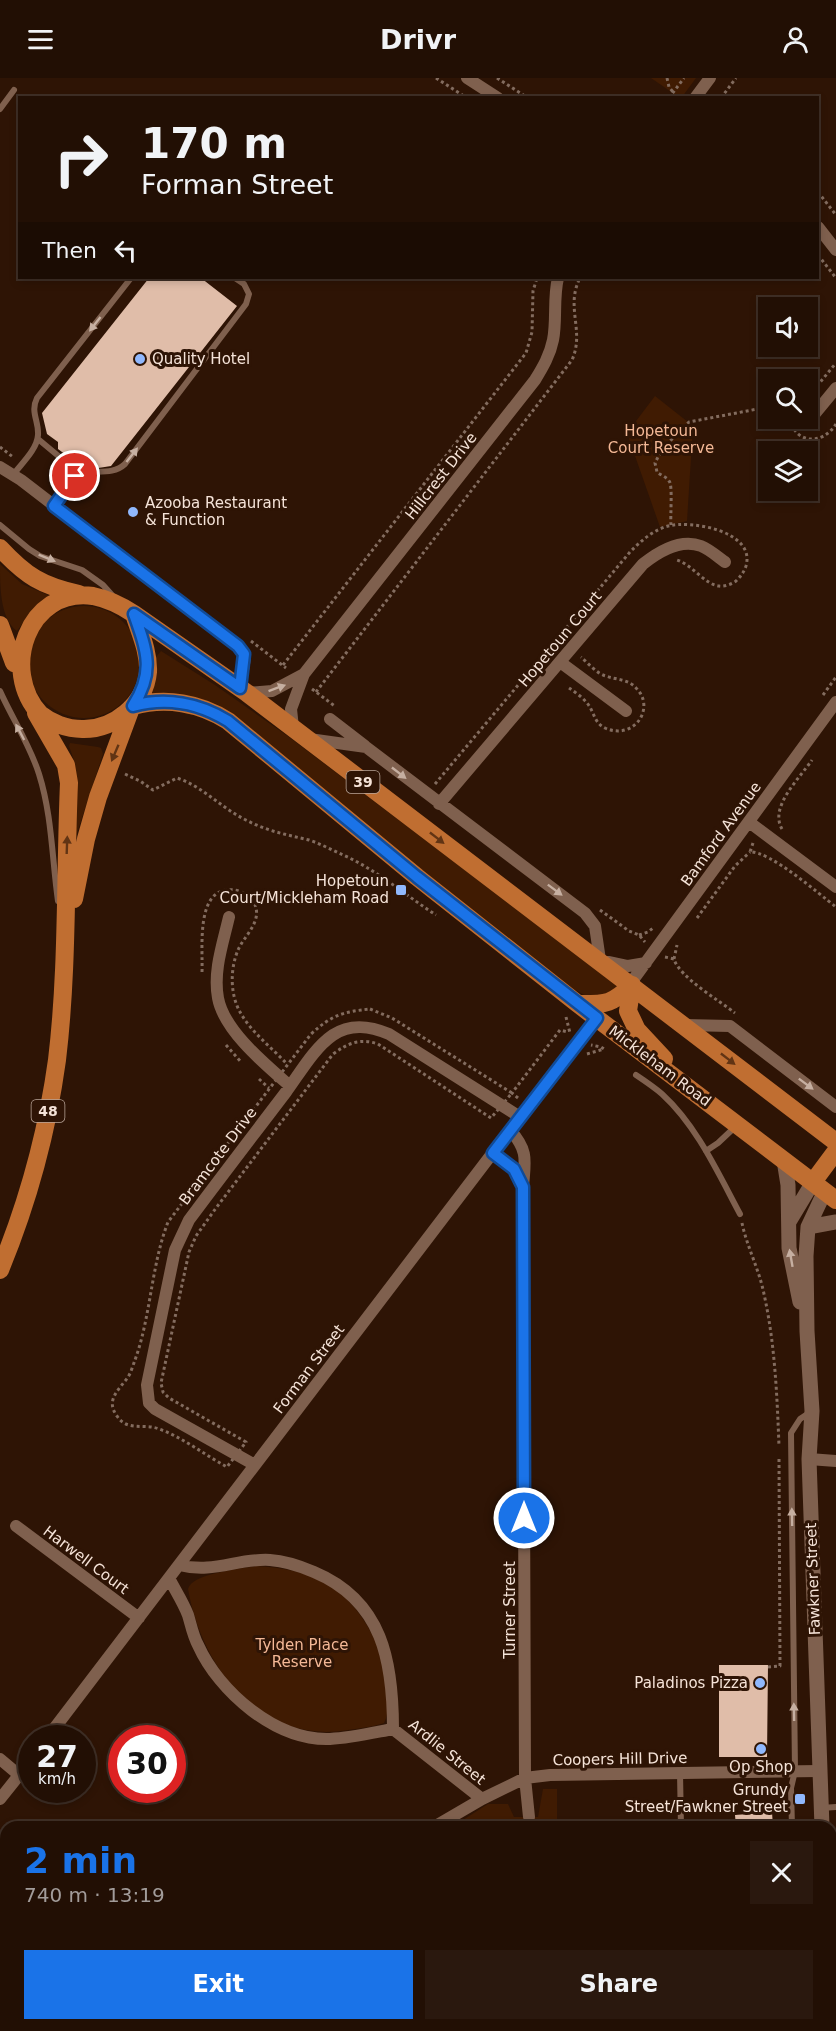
<!DOCTYPE html>
<html lang="en">
<head>
<meta charset="utf-8">
<style>
	body { margin:0; font-family:"DejaVu Sans",sans-serif; background:#2a180e; color:#f1f3f6; height:100vh; display:flex; flex-direction:column; font-size:22px; white-space:nowrap }
	* { box-sizing:border-box; margin:0 }
	p { font-size:20px; color:#a29c9a }
	.icon { flex:none; width:33px; height:33px; fill:none; stroke:currentColor; stroke-width:2; stroke-linecap:round; stroke-linejoin:round }
	.map { position:relative; flex:1; overflow:hidden }
	.details { position:absolute; left:0px; top:1743px; width:837px; height:210px; display:flex; flex-direction:column; background:#220f04; border-radius:18px 18px 0 0; box-shadow:0 3px 9px #0003,0 0 0 2px #3f2f26 }
	.details>* { flex:none }
	.hud { position:absolute; left:18px; top:18px; width:801px; height:183px; border-radius:0px; box-shadow:0 3px 9px #0003,0 0 0 2px #3f2f26; background:#220f04; color:#f1f3f6; overflow:hidden }
	.tools { position:absolute; left:758px; top:219px; display:grid; gap:12px }
	.tools a { display:grid; place-items:center; width:60px; height:60px; border-radius:0px; background:#220f04; box-shadow:0 3px 9px #0003,0 0 0 2px #3f2f26; font-size:30px }
	.speed { position:absolute; left:18px; top:1647px; display:flex; gap:12px; font-size:30px; font-weight:700; text-align:center }
	.speed>* { display:grid; place-content:center; width:78px; height:78px; border-radius:50%; background:#220f04; box-shadow:0 3px 9px #0003,0 0 0 2px #3f2f26; line-height:1 }
	.speed small { font-size:15px; font-weight:400 }
	.speed .limit { border:9px solid #d22; background:#fff; color:#111 }
	.pin { position:absolute; display:grid; place-items:center; width:51px; height:51px; color:#fff; margin:-26px; border:3px solid #fff; border-radius:50%; box-shadow:0 2px 6px #0007 }
	.me { position:absolute; width:66px; margin:-33px; rotate:0deg; stroke-linejoin:round; filter:drop-shadow(0 0 4px #0008) }
	.turn { display:flex; align-items:center; gap:21px; height:126px; padding:0 24px; font-size:27px }
	.turn .icon { width:78px; height:78px; stroke-width:2.5 }
	.turn b { display:block; font-size:42px; line-height:51px }
	.then { display:flex; align-items:center; height:57px; padding:0 24px; background:#0003; gap:12px; font-size:22px }
	.round { display:grid; place-items:center; flex:none; width:63px; height:63px; border-radius:0px; background:#2a180e }
	.head { display:flex; align-items:center; justify-content:space-between; height:102px; padding:0 24px }
	h1 { font-size:36px; font-weight:600; line-height:45px; color:#1a73e8 }
	.button { display:flex; gap:12px; margin-top:auto; padding:12px 24px }
	.button a { flex:1; height:69px; border-radius:0px; background:#1a73e8; color:#fff; font-size:24px; font-weight:600; line-height:69px; text-align:center }
	.button a+a { background:#2a180e; color:#f1f3f6 }
	header { display:flex; justify-content:space-between; align-items:center; height:78px; padding:0 24px; background:#220f04; font-size:27px; font-weight:600 }
	.map>svg:first-child { display:block }
	.green { fill:#401b02 }
	.lines { fill:none; stroke-linecap:round; stroke-linejoin:round }
	.stream { stroke:#864210; stroke-width:4.5 }
	.building { fill:#e0bda9 }
	.path { stroke:#836c5f; stroke-width:3; stroke-dasharray:3 3; stroke-linecap:butt }
	.service { stroke:#7f604e; stroke-width:6 }
	.minor { stroke:#7f604e; stroke-width:12 }
	.tertiary { stroke:#7f604e; stroke-width:15 }
	.primary { stroke:#c06e31; stroke-width:18 }
	.oneway { fill:#c6afa1 }
	.oneway2 { fill:#613414 }
	.route-casing { stroke:#114b97; stroke-width:15 }
	.route { stroke:#1a73e8; stroke-width:10 }
	.poi-dot { fill:#90b8fd; stroke:#2e1405; stroke-width:2 }
	.labels { text-anchor:middle; dominant-baseline:central; stroke-width:6; stroke-linejoin:round; paint-order:stroke }
	.shield { fill:#2e1405; stroke:#b9a599; stroke-width:1.5 }
	.shield-label { font-size:14px; font-weight:bold; fill:#f5e3d8 }
	.poi-label { font-size:15px; fill:#f5e3d8; stroke:#2e1405; text-anchor:end }
	.park-label { font-size:15px; fill:#f4b896; stroke:#2e1405 }
	.street-label { font-size:15px; fill:#f5e3d8; stroke:#2e1405 }
</style>
</head>
<body>
<header><svg class="icon" aria-label="menu" viewBox="0 0 24 24"><path d="M4 6h16M4 12h16M4 18h16"/></svg>Drivr<svg class="icon" aria-label="person" viewBox="0 0 24 24"><circle cx="12" cy="8" r="4"/><path d="M4 21q1-7 8-7t8 7"/></svg></header>
<div class="map">
<svg width="836" height="1953" viewBox="0 0 836 1953">
	<rect width="100%" height="100%" fill="#2e1405"/>
	<path class="green" d="M651 0H696L682 19 680 20Z
		M655 318 693 348 687 443 660 449 627 355Z
		M0 486 22 506 50 518 31 534 17 553C0 541 0 508 0 486Z
		M28 584a56 56 0 1 1 112 0a56 56 0 1 1-112 0Z
		M161 573 215 607 289 659 616 906 617 909 612 916 586 918 575 912 512 864 218 627C195 619 175 611 151 618L155 580Z
		M70 665 98 669 101 670 103 676 76 758 75 685 69 668Z
		M256 1488C311 1491 346 1507 372 1556 381 1573 386 1589 387 1609 387 1620 390 1634 384 1645 373 1649 360 1650 348 1652 260 1667 202 1590 188 1511 192 1495 241 1491 256 1488Z
		M543 1711H557V1749H452L488 1726H508L514 1739H538Z
		M186 1947H516L512 1953H182Z
		M643 1947H713L676 1953H645Z"/>
	<g class="lines">
		<path class="stream" d="M476 1947 477 1953"/>
	</g>
	<path class="building" d="M149 200H201L237 228 111 388 92 391 82 382 74 383 58 371V364L47 356 42 335Z
		M719 1587H768L767 1679H719Z
		M772 1734 773 1749H736L735 1737Z"/>
	<g class="lines">
		<path class="path" d="M436 0 467 20
			M497 0 528 20
			M667 0 669 9 673 14
			M669 20 684 0
			M721 20 736 0
			M818 114 836 137
			M818 177 836 200
			M807 315 817 308 836 285
			M790 340C795 367 823 367 836 346
			M0 369 13 379
			M671 447C670 439 673 406 669 403 667 399 660 397 657 394L655 385 658 379 667 366 689 344 768 329
			M251 563 286 590
			M283 587 526 275 532 254 533 213 537 200
			M569 610C575 614 582 619 587 625 594 633 594 645 605 650 635 663 656 629 636 610 628 601 617 602 606 598 597 596 588 585 581 579
			M312 611 336 629
			M316 614 572 282C585 253 565 229 580 200
			M823 617 836 599
			M125 696 140 703 153 712 177 700C204 709 222 731 248 743 267 753 288 757 309 762 321 766 332 772 343 777 377 792 405 817 436 837
			M435 706 630 474C641 463 653 452 668 448 691 442 756 453 746 488 744 494 741 498 736 503 732 506 724 509 719 508 704 506 694 488 677 482
			M782 751C769 729 799 701 812 682
			M753 765 750 774C770 773 819 816 836 829
			M600 832 629 853 639 857 645 864
			M697 840 735 788 750 774
			M639 857 648 854 653 850
			M665 879 674 881C679 899 720 923 735 935
			M674 881 677 867
			M202 894C203 869 195 807 234 812 243 813 251 819 255 827 262 844 244 858 238 872 230 891 230 916 240 934 251 954 271 969 286 985
			M370 931 392 940 512 1015 491 1040 378 966C360 960 348 965 333 976L216 1130 196 1158 189 1174 161 1305 163 1314 169 1320 246 1364 227 1389C205 1377 182 1359 159 1351 144 1345 127 1354 117 1338 105 1322 119 1312 128 1299 131 1295 133 1287 135 1282 151 1238 151 1188 168 1144L311 956C332 937 342 934 370 931Z
			M566 939 570 955
			M226 967 241 984
			M587 976 604 971 601 969 591 967
			M259 1001 269 1010
			M518 1020 512 1015 560 952 568 954
			M742 1145C747 1169 759 1191 764 1216 775 1266 777 1317 779 1368
			M768 1589 780 1588 779 1380
			M410 1953 411 1947"/>
		<path class="service" d="M0 31 14 12
			M38 361 80 396
			M13 397C21 386 37 372 38 357 39 343 30 334 37 320L131 200
			M54 427C60 418 66 405 74 399 88 388 110 400 125 386L246 226 249 216 244 206 235 200
			M0 447 29 471 40 478 82 492 103 507 112 517
			M0 613C12 640 30 667 39 696 52 737 52 781 58 823
			M636 997C645 1003 654 1009 662 1016 697 1048 718 1095 740 1136
			M706 1073 718 1065 735 1049
			M680 1695 681 1749
			M821 1730 836 1729
			M792 1749 791 1710 795 1693 791 1355 800 1341 809 1335"/>
		<path class="minor" d="M467 0 498 20
			M695 20 710 0
			M818 149 836 172
			M813 338 836 310
			M0 389 21 402 238 569 245 580 240 610
			M560 584 626 633
			M247 615 272 613 304 596
			M330 641 365 668
			M293 650 291 631 304 596 535 302C543 289 550 277 553 262 557 242 553 220 558 200
			M309 661 366 669 585 835 595 848 600 882 628 888 646 885
			M439 726 643 486C658 474 680 460 701 468 709 471 718 479 725 484
			M749 744 836 809
			M229 839C223 865 213 893 218 920 224 953 266 987 290 1008
			M632 907 633 902 836 624
			M685 947 730 948 836 1029
			M510 1052C529 1073 525 1083 523 1109L525 1700 529 1739
			M493 1075 514 1091 522 1108
			M809 1381 836 1383
			M255 1387 155 1331 149 1325 147 1307 175 1172 189 1142C221 1099 254 1056 286 1014 300 995 314 970 333 957 351 945 370 948 389 956L520 1039
			M16 1448 139 1540
			M179 1487C214 1496 237 1480 270 1482 286 1483 300 1488 314 1494 383 1523 393 1584 393 1651
			M169 1500C175 1512 183 1524 188 1537 191 1547 193 1558 198 1567 219 1614 276 1663 330 1661 351 1660 372 1655 393 1651
			M393 1651 482 1721
			M47 1660 520 1039 597 940
			M0 1681 19 1697
			M0 1721 32 1681
			M434 1749 482 1721 525 1700 550 1697 819 1693
			M831 1825 836 1822
			M171 1953 176 1947"/>
		<path class="tertiary" d="M784 1082 788 1107 789 1170 800 1224
			M789 1144 813 1104
			M808 1149 836 1144
			M822 1749 809 1381 812 1333 807 1253 806 1178 808 1149 825 1113
			M831 1891 836 1915
			M829 1947 836 1952
			M795 1953 816 1949"/>
		<path class="primary" d="M0 470C26 498 42 508 79 516
			M134 536C140 555 149 574 148 594 145 626 114 652 82 651 67 651 51 645 40 636 0 593 27 509 93 518 108 521 122 528 134 536L240 610 247 615 836 1064
			M0 547 14 585
			M133 628C166 619 200 625 228 643L417 799 578 926 836 1122
			M74 821 86 761 98 719 131 630
			M632 907 628 933 637 952 664 981
			M578 926C606 926 611 927 632 907
			M813 1104 836 1073
			M0 1192C28 1124 47 1055 57 982 68 891 65 797 69 705L66 687 36 635"/>
	</g>
	<defs><path id="oneway-solid" d="M-6-.8H1V-3.2L6.5 0L1 3.2V.8H-6Z" transform="scale(1.5)"/></defs>
	<g class="oneway">
		<use href="#oneway-solid" transform="translate(95 246) rotate(128)"/>
		<use href="#oneway-solid" transform="translate(132 377) rotate(-52)"/>
		<use href="#oneway-solid" transform="translate(47 480) rotate(22)"/>
		<use href="#oneway-solid" transform="translate(277 610) rotate(-20)"/>
		<use href="#oneway-solid" transform="translate(20 654) rotate(-118)"/>
		<use href="#oneway-solid" transform="translate(399 695) rotate(38)"/>
		<use href="#oneway-solid" transform="translate(555 812) rotate(37)"/>
		<use href="#oneway-solid" transform="translate(806 1006) rotate(37)"/>
		<use href="#oneway-solid" transform="translate(791 1180) rotate(-100)"/>
		<use href="#oneway-solid" transform="translate(792 1439) rotate(-91)"/>
		<use href="#oneway-solid" transform="translate(794 1634) rotate(-91)"/>
	</g>
	<g class="oneway2">
		<use href="#oneway-solid" transform="translate(115 675) rotate(113)"/>
		<use href="#oneway-solid" transform="translate(437 760) rotate(38)"/>
		<use href="#oneway-solid" transform="translate(67 767) rotate(-88)"/>
		<use href="#oneway-solid" transform="translate(728 981) rotate(38)"/>
	</g>
	<g class="lines">
		<defs>
			<path id="route" d="M75 398 54 428 238 568 244 576 240 610 134 536C147 573 155 594 133 628 166 619 199 625 228 643L417 799 597 940 493 1075 514 1091 523 1109 524 1440"/>
		</defs>
		<use href="#route" class="route-casing"/>
		<use href="#route" class="route"/>
	</g>
	<g class="poi-dot">
		<circle cx="140" cy="281" r="6"/>
		<circle cx="133" cy="434" r="6"/>
		<rect x="395" y="806" width="12" height="12" rx="3"/>
		<circle cx="760" cy="1605" r="6"/>
		<circle cx="761" cy="1671" r="6"/>
		<rect x="794" y="1715" width="12" height="12" rx="3"/>
	</g>
	<g class="labels">
		<g class="shield">
			<rect x="346.5" y="693" width="33" height="22" rx="4.5"/>
			<rect x="31.5" y="1022" width="33" height="22" rx="4.5"/>
		</g>
		<g class="shield-label">
			<text x="363" y="704">39</text>
			<text x="48" y="1033">48</text>
		</g>
		<g class="poi-label">
			<text x="152" y="281" text-anchor="start">Quality Hotel</text>
			<text x="145" y="425" text-anchor="start">Azooba Restaurant<tspan x="145" dy="17">&amp; Function</tspan></text>
			<text x="389" y="803">Hopetoun<tspan x="389" dy="17">Court/Mickleham Road</tspan></text>
			<text x="748" y="1605">Paladinos Pizza</text>
			<text x="761" y="1689" text-anchor="middle">Op Shop</text>
			<text x="788" y="1712">Grundy<tspan x="788" dy="17">Street/Fawkner Street</tspan></text>
		</g>
		<g class="park-label">
			<text x="661" y="353">Hopetoun<tspan x="661" dy="17">Court Reserve</tspan></text>
			<text x="302" y="1567">Tylden Place<tspan x="302" dy="17">Reserve</tspan></text>
		</g>
		<g class="street-label">
			<text transform="translate(441 398) rotate(-52)">Hillcrest Drive</text>
			<text transform="translate(560 561) rotate(-50)">Hopetoun Court</text>
			<text transform="translate(721 756) rotate(-54)">Bamford Avenue</text>
			<text transform="translate(660 988) rotate(37)">Mickleham Road</text>
			<text transform="translate(218 1078) rotate(-53)">Bramcote Drive</text>
			<text transform="translate(309 1291) rotate(-53)">Forman Street</text>
			<text transform="translate(86 1482) rotate(37)">Harwell Court</text>
			<text transform="translate(813 1501) rotate(-92)">Fawkner Street</text>
			<text transform="translate(510 1532) rotate(-90)">Turner Street</text>
			<text transform="translate(447 1674) rotate(39)">Ardlie Street</text>
			<text transform="translate(620 1681) rotate(-1)">Coopers Hill Drive</text>
		</g>
	</g>
</svg>
<div class="tools">
<a><svg class="icon" aria-label="sound" viewBox="0 0 24 24"><path d="M4 9h4l5-4v14l-5-4H4zM17 9q2 3 0 6"/></svg></a>
<a><svg class="icon" aria-label="search" viewBox="0 0 24 24"><circle cx="10" cy="10" r="6"/><path d="M15 15l6 6"/></svg></a>
<a><svg class="icon" aria-label="layers" viewBox="0 0 24 24"><path d="M12 4l9 5-9 5-9-5zM3 14l9 5 9-5"/></svg></a>
</div>
<div class="speed"><div>27<small>km/h</small></div><div class="limit">30</div></div>
<div class="pin" style="left:75px;top:398px;background:#d93025"><svg class="icon" aria-label="arrive" viewBox="0 0 24 24"><path d="M6 21V4h12l-3 4 3 4H6"/></svg></div>
<svg class="me" style="left:524px;top:1440px" viewBox="-20 -20 40 40"><circle r="17" fill="#1a73e8" stroke="#fff" stroke-width="3"/><path d="M0-11L8 9 0 5-8 9z" fill="#fff"/></svg>
<div class="hud">
<div class="turn"><svg class="icon" aria-label="right" viewBox="0 0 24 24"><path d="M7 20v-9h11M14 6l5 5-5 5"/></svg><div><b>170 m</b>Forman Street</div></div>
<div class="then">Then<svg class="icon" aria-label="left" viewBox="0 0 24 24"><path d="M17 20v-9H6M10 6l-5 5 5 5"/></svg></div>
</div>
<section class="details">
<div class="head"><div><h1>2 min</h1><p>740 m · 13:19</p></div><a class="round"><svg class="icon" aria-label="close" viewBox="0 0 24 24"><path d="M6 6l12 12M18 6L6 18"/></svg></a></div>
<div class="button"><a>Exit</a><a>Share</a></div>
</section>
</div>
</body>
</html>
